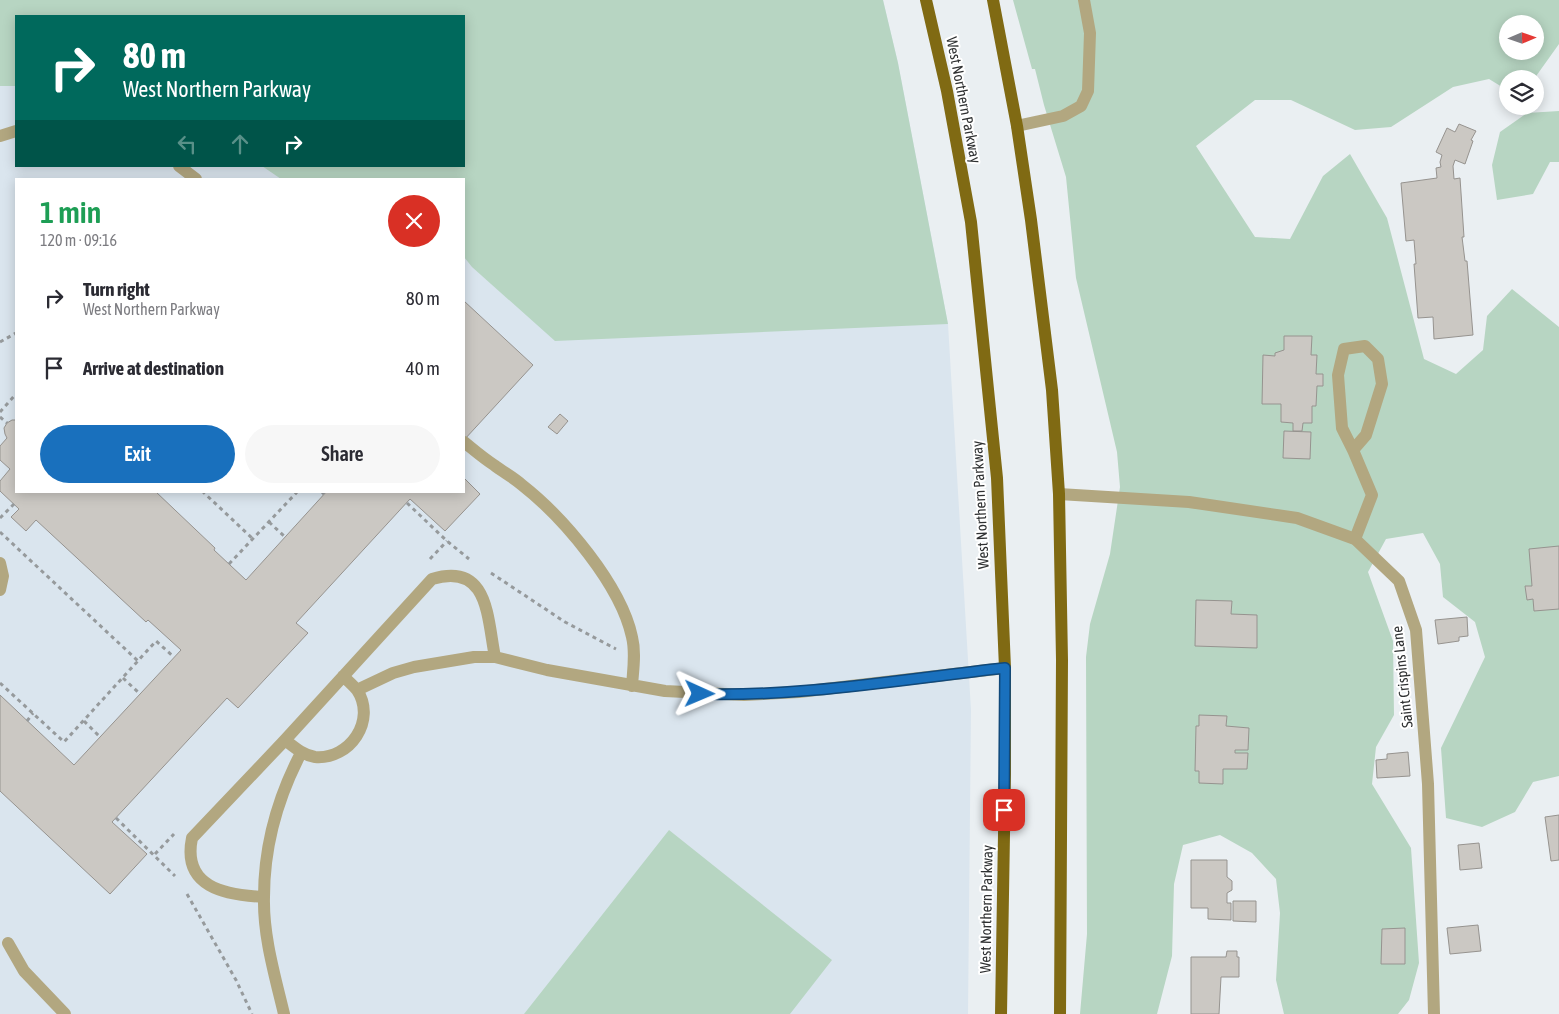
<!DOCTYPE html>
<html lang="en">
<head>
<meta charset="utf-8">
<style>
	body { margin:0; font-family:"Asap Condensed",sans-serif; background:#f7f7f7; color:#2b2b33; height:100vh; display:flex; flex-direction:column; font-size:19px; white-space:nowrap }
	* { box-sizing:border-box; margin:0 }
	p { font-size:16px; color:#7c7c81 }
	.icon { flex:none; width:28px; height:28px; fill:none; stroke:currentColor; stroke-width:2; stroke-linecap:round; stroke-linejoin:round }
	.map { position:relative; flex:1; overflow:hidden }
	.side { position:absolute; left:15px; top:178px; width:450px; height:315px; display:flex; flex-direction:column; background:#fff; border-radius:0px; box-shadow:0 2px 12px #0003 }
	.side>* { flex:none }
	.banner { position:absolute; left:15px; top:15px; width:450px; height:152px; border-radius:0px; box-shadow:0 2px 12px #0003; background:#00695c; color:#fff; overflow:hidden }
	.needle { width:32px; rotate:88deg }
	.buttons { position:absolute; left:1499px; top:15px; display:grid; gap:10px }
	.buttons a { display:grid; place-items:center; width:45px; height:45px; border-radius:50%; background:#fff; box-shadow:0 2px 12px #0003; font-size:25px }
	.pin { position:absolute; display:grid; place-items:center; width:42px; height:42px; color:#fff; margin:-21px; border-radius:10px; box-shadow:0 2px 8px #0006 }
	.me { position:absolute; width:55px; margin:-28px; rotate:91deg; stroke-linejoin:round; filter:drop-shadow(0 0 4px #0008) }
	.turn { display:flex; align-items:center; gap:18px; height:105px; padding:0 25px; font-size:22px }
	.turn .icon { width:65px; height:65px; stroke-width:2.5 }
	.turn b { display:block; font-size:35px; line-height:42px }
	.lanes { display:flex; align-items:center; height:48px; padding:0 25px; background:#0003; justify-content:center; gap:25px; direction:ltr }
	.lanes .off { opacity:.35 }
	.round { display:grid; place-items:center; flex:none; width:52px; height:52px; border-radius:26px; background:#f7f7f7 }
	.overview { display:flex; align-items:center; justify-content:space-between; height:85px; padding:0 25px }
	h1 { font-size:30px; font-weight:600; line-height:38px; color:#1e9e55 }
	.cta { display:flex; gap:10px; margin-top:auto; padding:10px 25px }
	.cta a { flex:1; height:58px; border-radius:30px; background:#1970bd; color:#fff; font-size:20px; font-weight:600; line-height:58px; text-align:center }
	.cta a+a { background:#f7f7f7; color:#2b2b33 }
	ul { padding:0; list-style:none }
	li { display:flex; align-items:center; gap:15px; height:70px; padding:0 25px }
	li div { flex:1 }
	li b { display:block; font-size:19px }
	li em { font-style:normal }
	.map>svg:first-child { display:block }
	.built { fill:#dae5ee; fill-rule:evenodd }
	.green { fill:#b7d5c2; fill-rule:evenodd }
	.building { fill:#cbc8c3; stroke:#96938f }
	.lines { fill:none; stroke-linecap:round; stroke-linejoin:round }
	.path { stroke:#969a9c; stroke-width:3; stroke-dasharray:4 4; stroke-linecap:butt }
	.service { stroke:#b2a780; stroke-width:12 }
	.minor { stroke:#b2a780; stroke-width:12 }
	.primary { stroke:#806a13; stroke-width:12 }
	.route-casing { stroke:#10497b; stroke-width:12 }
	.route { stroke:#1970bd; stroke-width:9 }
	.labels { text-anchor:middle; dominant-baseline:central; stroke-width:4; stroke-linejoin:round; paint-order:stroke }
	.street-label { font-size:15px; fill:#2f3132; stroke:#fff }
</style>
</head>
<body>
<div class="map">
<svg width="1559" height="1014" viewBox="0 0 1559 1014">
	<rect width="100%" height="100%" fill="#eaeff2"/>
	<path class="built" d="M0 0H883L898 63 948 324 971 710 968 1014H0ZM16 16H464V166H16ZM16 179H464V491H16Z"/>
	<path class="green" d="M0 0H883L898 63 948 324 555 341 472 267 464 257V179H281L262 166H464V16H16V86H0Z
		M1013 0H1559V44L1534 79H1508L1507 90 1489 79 1453 87 1391 127 1355 130 1291 100H1255L1196 146 1255 237 1290 239 1323 176 1350 154 1387 218 1424 359 1456 374 1483 350 1487 316 1512 289 1559 327V776L1533 782 1515 812 1482 827 1446 818 1441 748 1485 657 1475 622 1443 597 1440 564 1423 533 1386 539 1368 572 1393 641 1394 715 1376 747 1372 784 1411 848 1419 963 1409 1000 1398 1014H1284L1276 980 1280 913 1276 879 1252 853 1220 835 1183 845 1174 884 1172 956 1157 1014H1080L1087 934 1086 657 1090 624 1110 554 1120 487 1117 452 1076 278 1066 177 1044 105 1035 69H1032ZM1508 24H1535V51H1508Z
		M1559 111V162H1550L1533 194 1497 200 1492 165 1500 132 1527 113Z
		M669 830 832 960 790 1014H524Z"/>
	<path class="building" d="M1459 124 1476 131 1471 140 1473 141 1465 164 1455 160 1453 166 1454 179 1460 178 1464 237H1462L1465 261H1467L1473 335 1434 339 1433 317 1418 318 1414 264H1416L1414 240 1406 241 1401 183 1437 178 1436 168 1441 167 1440 162 1442 155 1436 152 1447 128 1455 132Z
		M464 301 533 365 464 440Z
		M1284 336H1312L1311 355H1317L1316 374H1323V386H1317L1316 406H1312V423H1303L1302 431H1293V423L1281 422V404H1262L1263 355 1275 356V353L1284 350Z
		M560 414 568 421 557 434 548 427Z
		M12 420H16V491H155L215 548 214 550 246 580 327 491H464V478L480 494 445 531 410 499 296 623 308 633 238 708 227 698 112 822 147 854 110 894 0 791V695L74 765 181 650 148 620 146 622 36 520 26 531 11 517 19 509 0 491V481L10 469 0 460V446L7 438 5 434 4 428 7 423Z
		M1284 431 1311 432 1310 459 1283 458Z
		M1559 546V609L1534 611 1533 599 1527 600 1525 586H1532L1529 549Z
		M1196 600 1232 601 1231 614 1257 615V648L1195 646Z
		M1467 617 1468 636 1459 637V641L1438 644 1435 620Z
		M1199 715 1227 716 1226 726 1249 728 1248 750H1235V753H1248L1247 769H1223V784L1199 783V771H1195L1196 726H1199Z
		M1408 752 1410 776 1377 778 1376 760 1387 759V754Z
		M1559 815V860L1551 861 1545 817Z
		M1479 843 1482 868 1460 870 1458 845Z
		M1191 860H1227V877L1232 881V890L1227 893V903H1231V920L1208 919V908H1191Z
		M1233 901H1256V922L1233 921Z
		M1478 925 1481 951 1450 954 1447 928Z
		M1405 928V964H1381L1382 929Z
		M1227 951H1237V957H1239V977H1221L1219 1014H1191V957H1226Z"/>
	<g class="lines">
		<path class="path" d="M0 342 16 333
			M0 412 16 394
			M0 417 7 423
			M202 491 253 539
			M321 491 324 494
			M407 503 447 541 469 559
			M0 518 14 504
			M269 522 285 537
			M0 532 138 661
			M430 559 447 541
			M229 564 298 491
			M491 573 565 622 616 649
			M123 678 140 694
			M0 683 64 742 156 641 174 657
			M27 721 33 713
			M84 721 100 737
			M116 818 175 876
			M155 854 174 834
			M187 894 236 980 252 1014"/>
		<path class="service" d="M1017 126 1063 116 1081 106 1088 91 1090 33 1084 0
			M0 136 16 131
			M179 166 196 179
			M464 442C474 450 483 458 494 465 503 472 513 477 522 485 563 517 621 585 632 637 636 653 633 670 632 686
			M1353 450 1366 435 1382 384 1378 359 1365 346 1344 349 1338 375 1342 428 1353 450 1372 495 1355 539
			M0 563 3 576 0 590
			M357 690 393 673 414 667 474 657H495L547 670 665 691 744 695 799 692 1005 668
			M285 740C294 747 303 755 315 757 350 760 377 720 357 690 353 685 347 680 343 676
			M264 897C224 895 182 887 192 838L285 740 432 579C489 562 487 617 495 657
			M8 943 24 971 65 1014
			M284 1014C275 976 263 936 264 897 264 846 278 797 301 753"/>
		<path class="minor" d="M1059 494 1189 502 1297 518 1355 539 1399 581 1416 630 1428 784 1434 1014"/>
		<path class="primary" d="M926 0 947 91 971 222 997 478 1005 668V774L1001 1014
			M993 0 1017 126 1031 220 1052 390 1059 494 1062 660 1060 1014"/>
	</g>
	<g class="lines">
		<defs>
			<path id="route" d="M700 694C802 697 903 679 1005 668L1004 810"/>
		</defs>
		<use href="#route" class="route-casing"/>
		<use href="#route" class="route"/>
	</g>
	<g class="labels">
		<g class="street-label">
			<text transform="translate(964 100) rotate(79)">West Northern Parkway</text>
			<text transform="translate(980 505) rotate(-93)">West Northern Parkway</text>
			<text transform="translate(1402 677) rotate(-96)">Saint Crispins Lane</text>
			<text transform="translate(986 909) rotate(-89)">West Northern Parkway</text>
		</g>
	</g>
</svg>
<div class="buttons">
<a><svg class="needle" viewBox="-14 -14 28 28"><path d="M0-13l5 13h-10z" fill="#e53935"/><path d="M0 13l5-13h-10z" fill="#7c7c81"/></svg></a>
<a><svg class="icon" aria-label="layers" viewBox="0 0 24 24"><path d="M12 4l9 5-9 5-9-5zM3 14l9 5 9-5"/></svg></a>
</div>
<div class="pin" style="left:1004px;top:810px;background:#d93025"><svg class="icon" aria-label="arrive" viewBox="0 0 24 24"><path d="M6 21V4h12l-3 4 3 4H6"/></svg></div>
<svg class="me" style="left:700px;top:694px" viewBox="-20 -20 40 40"><path d="M0-17L14 15 0 8-14 15z" fill="#1970bd" stroke="#fff" stroke-width="4"/></svg>
<div class="banner">
<div class="turn"><svg class="icon" aria-label="right" viewBox="0 0 24 24"><path d="M7 20v-9h11M14 6l5 5-5 5"/></svg><div><b>80 m</b>West Northern Parkway</div></div>
<div class="lanes"><svg class="icon off" aria-label="left" viewBox="0 0 24 24"><path d="M17 20v-9H6M10 6l-5 5 5 5"/></svg><svg class="icon off" aria-label="ahead" viewBox="0 0 24 24"><path d="M12 20V5M6 11l6-6 6 6"/></svg><svg class="icon" aria-label="right" viewBox="0 0 24 24"><path d="M7 20v-9h11M14 6l5 5-5 5"/></svg></div>
</div>
<section class="side">
<div class="overview"><div><h1>1 min</h1><p>120 m · 09:16</p></div><a class="round" style="background:#d93025;color:#fff"><svg class="icon" aria-label="close" viewBox="0 0 24 24"><path d="M6 6l12 12M18 6L6 18"/></svg></a></div>
<ul>
<li><svg class="icon" aria-label="right" viewBox="0 0 24 24"><path d="M7 20v-9h11M14 6l5 5-5 5"/></svg><div><b>Turn right</b><p>West Northern Parkway</p></div><em>80 m</em></li>
<li><svg class="icon" aria-label="arrive" viewBox="0 0 24 24"><path d="M6 21V4h12l-3 4 3 4H6"/></svg><div><b>Arrive at destination</b></div><em>40 m</em></li>
</ul>
<div class="cta"><a>Exit</a><a>Share</a></div>
</section>
</div>
</body>
</html>
